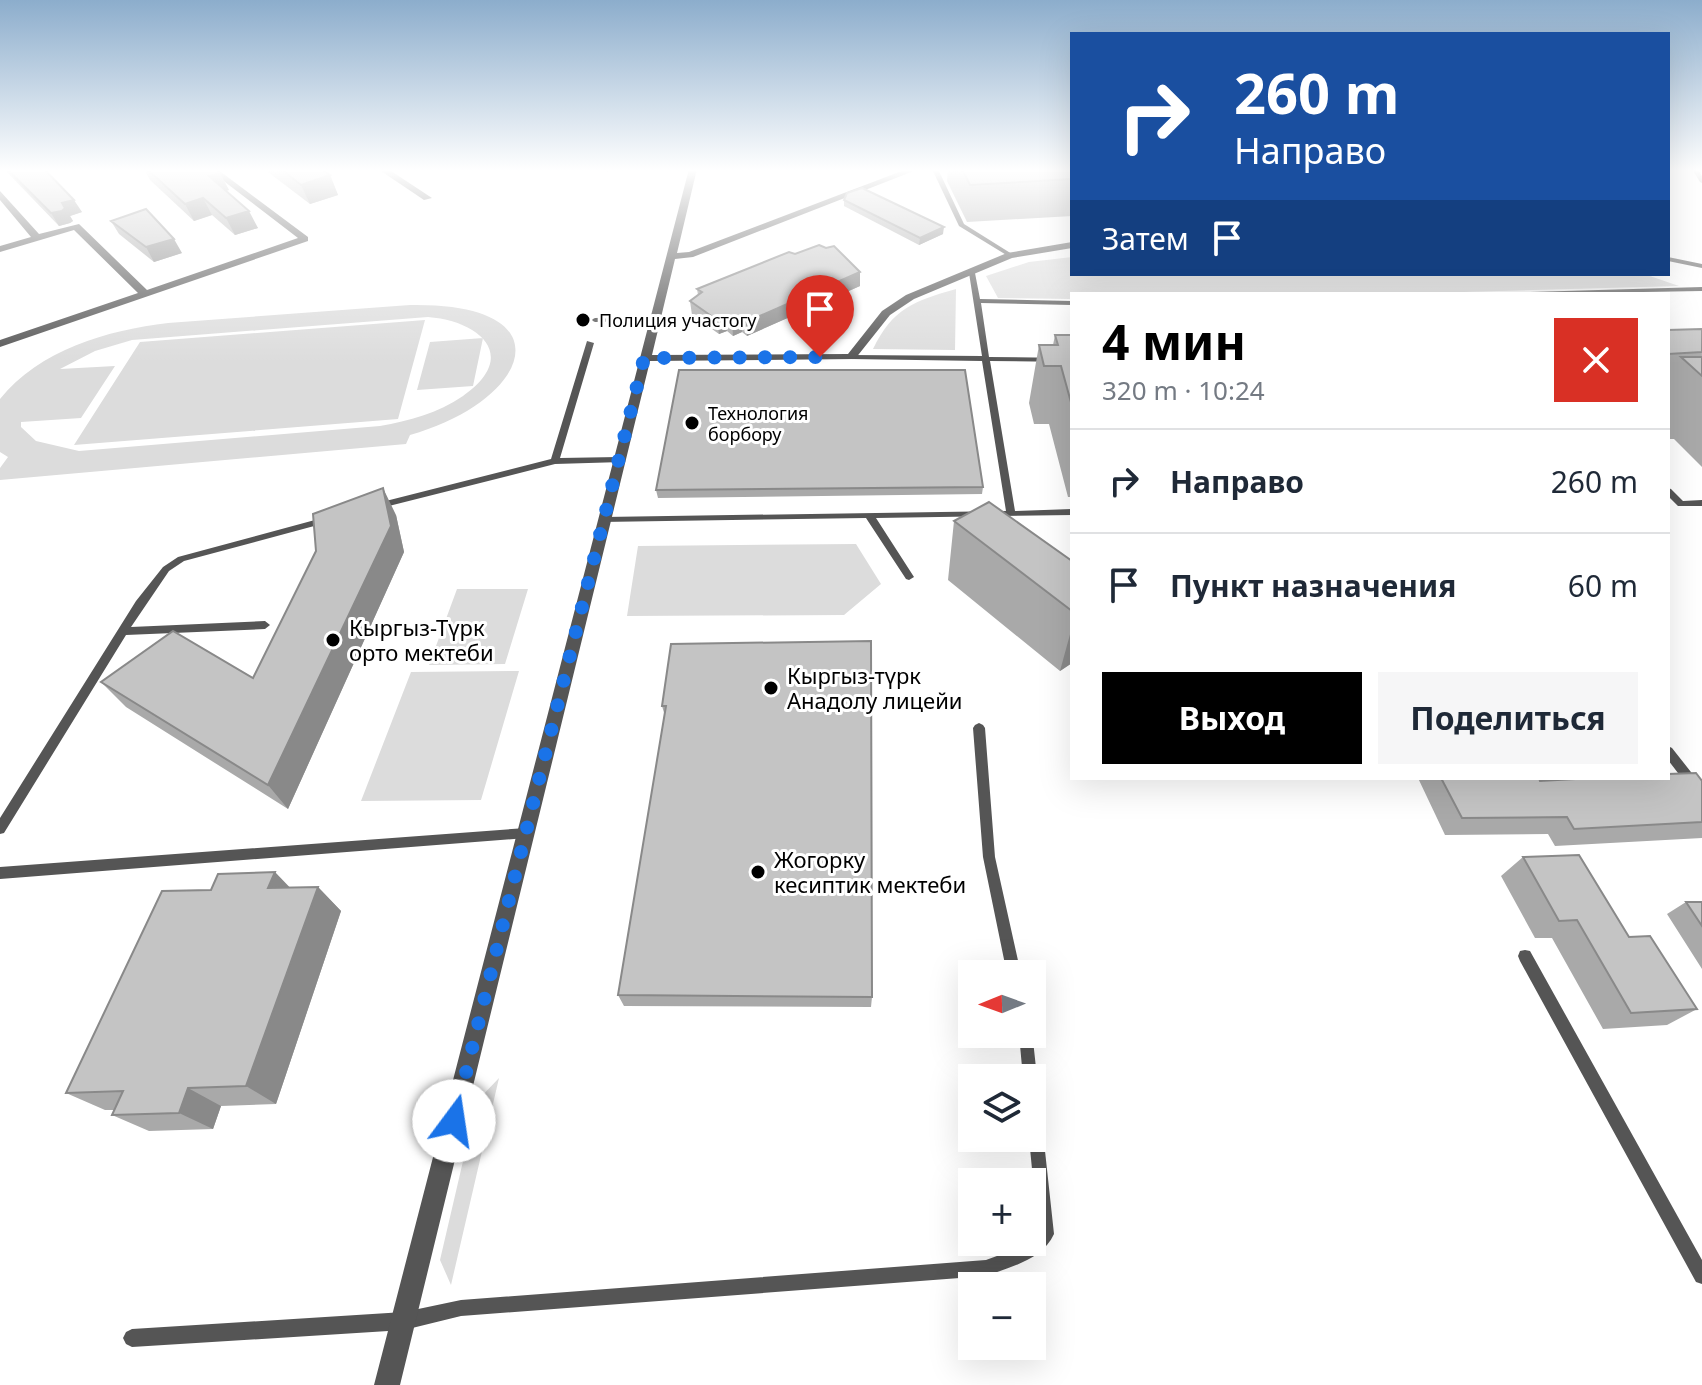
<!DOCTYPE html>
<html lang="ru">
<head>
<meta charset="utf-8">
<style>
	body { margin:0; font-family:"Noto Sans",sans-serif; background:#f6f6f7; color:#1f2937; height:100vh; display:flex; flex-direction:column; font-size:30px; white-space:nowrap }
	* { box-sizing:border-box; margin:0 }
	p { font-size:26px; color:#747a83 }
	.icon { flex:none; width:44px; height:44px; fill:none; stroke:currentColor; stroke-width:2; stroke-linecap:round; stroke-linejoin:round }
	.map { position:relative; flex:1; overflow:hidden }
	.details { position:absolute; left:1070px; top:292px; width:600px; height:488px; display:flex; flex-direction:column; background:#fff; border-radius:0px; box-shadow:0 8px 32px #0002 }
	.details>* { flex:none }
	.hud { position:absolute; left:1070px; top:32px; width:600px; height:244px; border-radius:0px; box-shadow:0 8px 32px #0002; background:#1a4fa0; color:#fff; overflow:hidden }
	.needle { width:52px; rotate:269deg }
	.fabs { position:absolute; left:958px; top:960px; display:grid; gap:16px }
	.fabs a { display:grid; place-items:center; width:88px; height:88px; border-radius:0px; background:#fff; box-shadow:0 8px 32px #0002; font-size:40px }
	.pin { position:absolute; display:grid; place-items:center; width:68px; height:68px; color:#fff; margin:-82px -34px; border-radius:50% 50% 50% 0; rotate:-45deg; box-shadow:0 0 8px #0007 }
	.pin .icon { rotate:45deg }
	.me { position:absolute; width:88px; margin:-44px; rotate:14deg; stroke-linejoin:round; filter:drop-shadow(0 0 6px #0008) }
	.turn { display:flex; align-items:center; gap:28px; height:168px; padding:0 32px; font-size:36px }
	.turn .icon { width:104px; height:104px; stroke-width:2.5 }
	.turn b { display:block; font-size:56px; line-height:68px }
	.then { display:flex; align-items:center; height:76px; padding:0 32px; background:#0003; gap:16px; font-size:30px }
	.round { display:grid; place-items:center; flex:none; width:84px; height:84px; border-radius:0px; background:#f6f6f7 }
	.overview { display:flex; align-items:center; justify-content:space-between; height:136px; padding:0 32px }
	h1 { font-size:48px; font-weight:700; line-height:60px; color:#000 }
	.primary-button { display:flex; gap:16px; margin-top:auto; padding:16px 32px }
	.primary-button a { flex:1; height:92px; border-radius:0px; background:#000; color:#fff; font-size:32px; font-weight:700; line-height:92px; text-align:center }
	.primary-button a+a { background:#f6f6f7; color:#1f2937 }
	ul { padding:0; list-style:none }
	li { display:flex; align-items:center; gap:24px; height:104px; padding:0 32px; border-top:2px solid #e0e1e3 }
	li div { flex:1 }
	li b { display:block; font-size:30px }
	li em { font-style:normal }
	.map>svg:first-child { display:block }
	.green { fill:#dcdcdc; fill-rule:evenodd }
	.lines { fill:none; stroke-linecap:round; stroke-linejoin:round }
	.service { fill:#555; fill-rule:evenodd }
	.minor { fill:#555; fill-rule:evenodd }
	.wall { fill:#a9a9a9 }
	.shaded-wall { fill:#898989 }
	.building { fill:#c4c4c4; stroke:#898989; stroke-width:2 }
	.route { stroke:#1a73e8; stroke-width:14; stroke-dasharray:0 25.2 }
	.poi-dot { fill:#000; stroke:#fff; stroke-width:3 }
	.labels { text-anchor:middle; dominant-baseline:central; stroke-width:6; stroke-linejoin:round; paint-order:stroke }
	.far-poi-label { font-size:18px; fill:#000; stroke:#fff; text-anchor:start }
	.poi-label { font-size:22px; fill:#000; stroke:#fff; text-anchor:start }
</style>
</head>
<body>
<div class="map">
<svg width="1702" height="1385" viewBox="0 0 1702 1385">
	<rect width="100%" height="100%" fill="#fff"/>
	<path class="green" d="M1072 257V274H1644L1679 286 1392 294H1072V299L998 298 986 276 1029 262Z
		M956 289 955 350 873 349C893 308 914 301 956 289Z
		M410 305C569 302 531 401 410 435L406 444 0 480V468L8 457 0 452V399C39 350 108 330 168 323ZM428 317C480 321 520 356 463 396 438 413 409 421 380 426L79 451 36 441 21 427V422L81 418 115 366 60 369 95 351 132 340Z
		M425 320 398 419 74 445 140 342Z
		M483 338 473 386 417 390 430 342Z
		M856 544 881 584 844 615 627 616 638 546Z
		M457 589H528L505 664 429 665Z
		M519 671 481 800 361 801 411 672Z
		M499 1078 451 1285 440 1260 477 1101Z"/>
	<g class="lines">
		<path class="service" d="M932 169H938L964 224 1012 254V256H1008L959 226Z
			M1692 169H1698L1702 176V183L1700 182Z
			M1668 257 1702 264V268L1668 261Z
			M972 271 975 273 980 299 1072 301V305L981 303 989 357 1072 358V362L990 361 1015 511 1072 509V515L876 518 914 577 909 580 906 579 866 518 601 522V518L604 517 1006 511 982 361 851 359 847 357 851 355 982 356 969 273Z
			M1702 287V291L1526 294 1530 292Z
			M630 317H633V321L595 322 591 320 595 318Z
			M587 341 594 343 560 458 619 457 622 458V462L555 464 377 509 374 508V504L551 459Z
			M1668 488 1671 489 1683 501 1702 500V506H1678L1668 496Z
			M326 517 329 518V522L184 561 169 571 131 627 265 621 270 625 265 629 126 635 4 833 0 834V818L136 601 163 567 178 557Z
			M979 723 983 725 985 728 995 857 1021 974H1007L983 857 973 728 975 725Z
			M1668 746 1672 748 1702 786V800L1698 799 1668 760Z
			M526 828 530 829 532 833 530 837 526 838 0 879V867Z
			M1525 950 1530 951 1702 1260V1284L1696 1282 1520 961 1518 956 1520 951Z
			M1032 1031 1054 1234C1042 1260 1010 1267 986 1276L461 1316 404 1330 132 1347 126 1344 123 1338 126 1332 132 1329 404 1312 461 1300 986 1260 1019 1248 1025 1242H1032V1236L1038 1231 1029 1138H1032V1078H1023L1019 1034H1032Z"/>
		<path class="minor" d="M208 169H217L308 237V241L0 347V340L138 293 74 230 0 252V246L31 237 0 200V191L39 234 79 224 147 290 298 238Z
			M378 169H388L432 198 424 200Z
			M689 169H697L677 253 689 252 907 169H919L693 257 675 259 652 355 848 354 882 311 906 295 1007 253 1072 242V248L1012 258 914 299 890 315 855 359 650 361 400 1385H374Z"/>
	</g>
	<path class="wall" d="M4 169H36L82 212 70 216 73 221 70 223 59 226Z
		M144 169H215L229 190 226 191 258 228 235 235 212 215 194 221 150 180Z
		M264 169H321L330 175 338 195 310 204Z
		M570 169H612L610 172Z
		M948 169H1072V216L967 222 947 181Z
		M844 200 943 234 919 245 844 206Z
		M111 221 182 253 154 262 119 234Z
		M860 286 747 336 742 332 733 336 727 331 719 334 692 315 690 301 698 295 697 289Z
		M1702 329V467L1674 439H1668V330Z
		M1055 335H1072V497H1068L1049 424H1034L1029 403 1039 345H1053Z
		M983 487 982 494 658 498 656 490Z
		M396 515 404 552 288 809 126 707 101 682 253 678Z
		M954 521 1072 561V663L1060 671 948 580Z
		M671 644 872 997 871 1007 624 1006 618 995 665 716 662 706Z
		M1418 778H1539L1540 781H1702V838L1555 846 1548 834 1445 835Z
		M1523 857 1629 937 1697 1009 1667 1025 1603 1029 1552 938H1535L1501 876Z
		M318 887 341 911 276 1104 221 1106 213 1129 149 1131 112 1115 114 1110H105L66 1093 290 888Z
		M1686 902H1702V969L1667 914Z"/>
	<path class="shaded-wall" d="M220 173 229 190 217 193 209 176Z
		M330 175 338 195 310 204 301 185Z
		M203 198 212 215 194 221 185 204Z
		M74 200 82 212 70 216 73 221 70 223 59 226 51 213 62 203Z
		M249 211 258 228 235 235 226 218Z
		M944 227 943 234 919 245 920 238Z
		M174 239 182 253 154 262 146 247Z
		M860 272V286L747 336 746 322Z
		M725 317 727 331 719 334 717 320Z
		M741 318 742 332 733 336 732 321Z
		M383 488 396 515 404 552 288 809 268 785Z
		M1072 627V663L1060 671Z
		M275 872 299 897 268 888Z
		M318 887 341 911 276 1104 246 1086Z
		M188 1088 221 1106 213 1129 179 1113Z"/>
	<path class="building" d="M7 169H44L74 200 62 203 65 208 62 211 51 213Z
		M147 169H215L220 173 209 176 249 211 226 218 203 198 185 204Z
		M281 169H321L330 175 301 185Z
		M962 169H1072V179L970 185Z
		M862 188 944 227 920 238 844 200 847 193Z
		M146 209 174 239 146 247 111 221Z
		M819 245 826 248 834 246 860 272 746 322 741 318 732 321 725 317 717 320 690 301 702 292 697 289 789 252 795 254Z
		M1702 329V352L1668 354V330Z
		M1055 335H1072V406L1061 366H1044L1039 345H1058Z
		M1681 357H1702V376Z
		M679 370H965L983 487 656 490Z
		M383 488 391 526 268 785 101 682 173 631 253 678 316 551 313 514Z
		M989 502 1072 561V611L954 521Z
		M871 641 872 997 618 995 666 706H662L671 644Z
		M1696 773 1702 781V822L1574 829 1567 817 1462 818 1441 778H1539L1540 781 1593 778H1668V774Z
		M1579 855 1629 937 1650 936 1697 1009 1631 1013 1577 920 1559 921 1523 857Z
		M275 872 268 888 318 887 246 1086 188 1088 179 1113 112 1115 123 1091 66 1093 162 891 211 890 218 874Z
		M1686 902H1702V926Z"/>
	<linearGradient id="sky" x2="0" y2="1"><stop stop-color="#8cadcc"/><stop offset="0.47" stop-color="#fff"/><stop offset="1" stop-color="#fff" stop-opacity="0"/></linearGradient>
	<rect width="1702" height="363" fill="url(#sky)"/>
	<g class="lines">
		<path class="route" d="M454 1121 644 358 820 357"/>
	</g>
	<g class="poi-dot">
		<circle cx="583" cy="320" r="8"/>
		<circle cx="692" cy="423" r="8"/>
		<circle cx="333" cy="640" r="8"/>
		<circle cx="771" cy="688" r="8"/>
		<circle cx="758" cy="872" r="8"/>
	</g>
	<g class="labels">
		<g class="far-poi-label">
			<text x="599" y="320">Полиция участогу</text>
			<text x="708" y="413">Технология<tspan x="708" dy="21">борбору</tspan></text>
		</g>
		<g class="poi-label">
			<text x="349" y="627">Кыргыз-Түрк<tspan x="349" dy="25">орто мектеби</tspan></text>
			<text x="787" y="675">Кыргыз-түрк<tspan x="787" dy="25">Анадолу лицейи</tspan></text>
			<text x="774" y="859">Жогорку<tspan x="774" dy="25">кесиптик мектеби</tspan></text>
		</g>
	</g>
</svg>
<div class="fabs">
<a><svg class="needle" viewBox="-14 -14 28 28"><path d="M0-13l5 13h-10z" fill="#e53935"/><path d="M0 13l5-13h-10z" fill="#747a83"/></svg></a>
<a><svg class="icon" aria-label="layers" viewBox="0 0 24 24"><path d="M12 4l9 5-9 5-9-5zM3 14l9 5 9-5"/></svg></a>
<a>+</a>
<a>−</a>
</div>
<div class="pin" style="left:820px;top:357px;background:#d93025"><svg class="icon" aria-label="arrive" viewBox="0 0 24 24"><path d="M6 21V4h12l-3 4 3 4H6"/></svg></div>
<svg class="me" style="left:454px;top:1121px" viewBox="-20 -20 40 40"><circle r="19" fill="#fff"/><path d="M0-13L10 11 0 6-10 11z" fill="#1a73e8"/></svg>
<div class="hud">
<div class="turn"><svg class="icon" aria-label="right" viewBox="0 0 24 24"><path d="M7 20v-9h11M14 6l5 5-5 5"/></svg><div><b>260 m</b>Направо</div></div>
<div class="then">Затем<svg class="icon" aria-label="arrive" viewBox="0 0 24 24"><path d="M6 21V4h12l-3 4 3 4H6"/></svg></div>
</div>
<section class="details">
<div class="overview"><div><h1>4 мин</h1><p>320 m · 10:24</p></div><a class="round" style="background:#d93025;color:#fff"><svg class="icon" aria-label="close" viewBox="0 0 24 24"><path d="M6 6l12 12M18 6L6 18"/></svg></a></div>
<ul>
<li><svg class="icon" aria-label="right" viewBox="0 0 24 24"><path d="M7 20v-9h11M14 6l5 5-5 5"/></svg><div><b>Направо</b></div><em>260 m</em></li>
<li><svg class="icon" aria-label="arrive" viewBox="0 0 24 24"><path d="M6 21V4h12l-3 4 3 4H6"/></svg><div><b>Пункт назначения</b></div><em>60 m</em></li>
</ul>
<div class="primary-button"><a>Выход</a><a>Поделиться</a></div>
</section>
</div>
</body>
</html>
